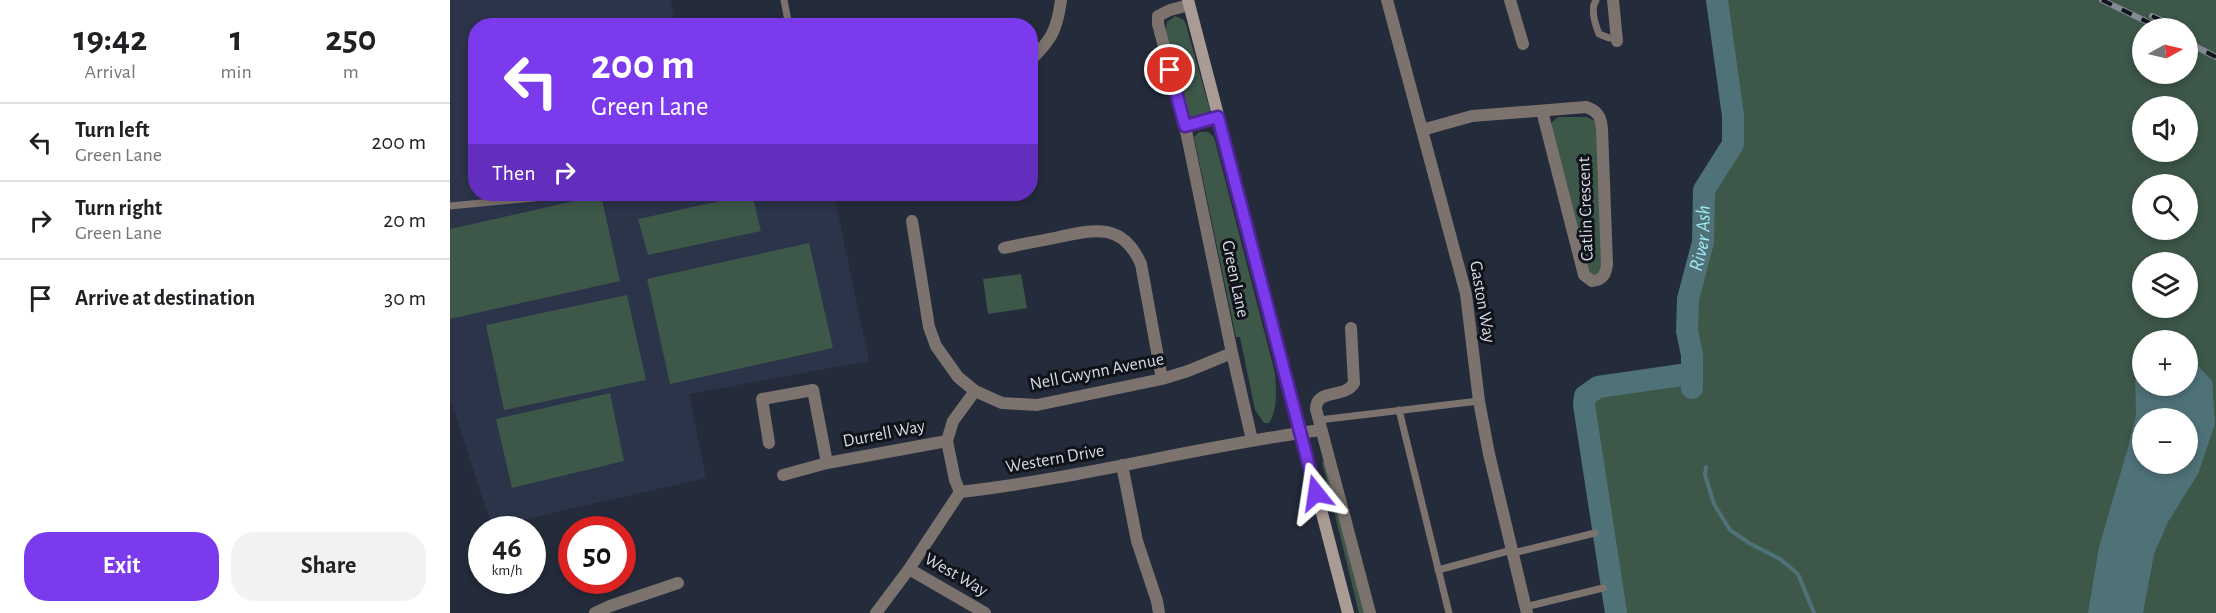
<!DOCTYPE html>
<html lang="en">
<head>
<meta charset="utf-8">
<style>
	body { margin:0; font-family:"Alegreya Sans",sans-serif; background:#f2f2f2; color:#202124; height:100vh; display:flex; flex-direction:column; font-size:22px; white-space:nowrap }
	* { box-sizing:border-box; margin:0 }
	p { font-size:20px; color:#757577 }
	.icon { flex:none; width:33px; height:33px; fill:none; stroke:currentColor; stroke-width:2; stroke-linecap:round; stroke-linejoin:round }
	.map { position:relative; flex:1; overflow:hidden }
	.details { display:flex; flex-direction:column; background:#fff; width:450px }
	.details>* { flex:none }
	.guide { position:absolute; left:18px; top:18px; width:570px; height:183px; border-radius:24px; box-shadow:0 3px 9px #0003; background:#7c3aed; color:#fff; overflow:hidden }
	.needle { width:39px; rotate:82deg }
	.fabs { position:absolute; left:1682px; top:18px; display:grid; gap:12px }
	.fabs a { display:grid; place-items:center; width:66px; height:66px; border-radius:50%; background:#fff; box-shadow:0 3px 9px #0003; font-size:30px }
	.speed { position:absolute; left:18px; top:516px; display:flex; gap:12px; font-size:30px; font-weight:700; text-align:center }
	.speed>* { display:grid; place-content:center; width:78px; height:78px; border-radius:50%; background:#fff; box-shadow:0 3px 9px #0003; line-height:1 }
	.speed small { font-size:15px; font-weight:400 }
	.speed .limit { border:9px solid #d22; background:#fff; color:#111 }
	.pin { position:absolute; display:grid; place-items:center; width:51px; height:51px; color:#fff; margin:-26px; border:3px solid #fff; border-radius:50%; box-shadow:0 2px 6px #0007 }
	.me { position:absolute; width:66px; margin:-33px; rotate:345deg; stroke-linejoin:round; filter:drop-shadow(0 0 4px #0008) }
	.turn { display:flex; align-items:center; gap:21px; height:126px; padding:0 24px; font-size:27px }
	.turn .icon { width:78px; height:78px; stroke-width:2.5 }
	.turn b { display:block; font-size:42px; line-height:51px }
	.then { display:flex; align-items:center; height:57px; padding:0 24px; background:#0003; gap:12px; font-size:22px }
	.eta { display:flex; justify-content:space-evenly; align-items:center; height:102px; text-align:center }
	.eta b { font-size:36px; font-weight:600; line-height:42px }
	.action { display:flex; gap:12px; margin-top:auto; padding:12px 24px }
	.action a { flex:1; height:69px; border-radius:24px; background:#7c3aed; color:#fff; font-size:24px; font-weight:600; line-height:69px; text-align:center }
	.action a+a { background:#f2f2f2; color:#202124 }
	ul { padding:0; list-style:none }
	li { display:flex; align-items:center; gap:18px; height:78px; padding:0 24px; border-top:2px solid #e0e0e0 }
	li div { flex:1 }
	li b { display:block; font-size:22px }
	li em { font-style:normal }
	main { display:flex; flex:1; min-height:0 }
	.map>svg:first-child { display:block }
	.built { fill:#2b3449 }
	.green { fill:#3d5749; fill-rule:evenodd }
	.water { fill:#4f7279; fill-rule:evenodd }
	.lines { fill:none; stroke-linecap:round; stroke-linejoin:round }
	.stream { stroke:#4f7279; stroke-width:4 }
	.river { stroke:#4f7279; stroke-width:22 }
	.service { stroke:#7c736e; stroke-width:7 }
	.minor { stroke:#7c736e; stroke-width:12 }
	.secondary { stroke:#aa9b94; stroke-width:12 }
	.rail-casing { stroke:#848a97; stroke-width:6 }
	.rail { stroke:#10131a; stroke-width:4; stroke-dasharray:11; stroke-linecap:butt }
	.route-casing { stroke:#51269a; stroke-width:15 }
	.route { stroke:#7c3aed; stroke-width:10 }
	.labels { text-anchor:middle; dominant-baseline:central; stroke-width:6; stroke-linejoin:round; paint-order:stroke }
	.street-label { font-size:18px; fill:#d6dbe5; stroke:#10131a }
	.water-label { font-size:20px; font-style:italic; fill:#a2e7f4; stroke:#10131a }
</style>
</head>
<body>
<main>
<section class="details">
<div class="eta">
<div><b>19:42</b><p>Arrival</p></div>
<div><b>1</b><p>min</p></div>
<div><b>250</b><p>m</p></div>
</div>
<ul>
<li><svg class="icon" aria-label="left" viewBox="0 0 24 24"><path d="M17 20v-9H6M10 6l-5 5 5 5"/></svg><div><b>Turn left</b><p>Green Lane</p></div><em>200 m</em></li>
<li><svg class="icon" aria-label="right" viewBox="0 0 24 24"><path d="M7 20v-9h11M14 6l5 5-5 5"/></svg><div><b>Turn right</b><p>Green Lane</p></div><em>20 m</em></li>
<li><svg class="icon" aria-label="arrive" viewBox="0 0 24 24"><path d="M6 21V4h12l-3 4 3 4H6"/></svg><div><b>Arrive at destination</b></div><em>30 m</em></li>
</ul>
<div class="action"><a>Exit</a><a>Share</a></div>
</section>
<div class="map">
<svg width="1766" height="613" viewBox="0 0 1766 613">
	<rect width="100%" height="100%" fill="#242b3a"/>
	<path class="built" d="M0 0H221L225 25 26 26V194H384L419 361 239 394 256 478 42 527 0 399Z"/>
	<path class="green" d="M1267 0H1766V613H1166L1134 405 1135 396 1139 392 1230 380 1242 376V355L1237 331 1238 299 1253 242 1254 190 1259 179 1272 172 1288 146 1285 94 1278 83ZM1692 28H1737V74H1692ZM1692 106H1737V152H1692ZM1692 184H1737V230H1692ZM1692 262H1737V308H1692ZM1692 340H1737V386H1692ZM1692 418H1737V464H1692Z
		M725 16 734 20 736 25 760 110 757 116 748 119 741 117 735 107 715 32 717 22Z
		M1108 117H1137L1147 122 1152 268 1151 273 1146 275 1140 273 1136 265 1101 128 1102 122Z
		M749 132H758L764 137 825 373C826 388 828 410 819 423H814L805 410 790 337H786L744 137Z
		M302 194 311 231 198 255 188 219Z
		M151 195 170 281 0 319V229Z
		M359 243 383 348 220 384 197 279Z
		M571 274 577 308 538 314 533 279Z
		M177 295 196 380 54 410 36 325Z
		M160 393 174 461 62 488 46 419Z
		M872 462H875L915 613H909Z"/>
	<path class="water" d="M1737 349 1741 358 1762 381 1765 424 1748 474 1718 522 1704 554 1693 613H1638L1649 547 1677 451 1686 415 1685 363 1692 352V386H1737ZM1692 418H1737V464H1692Z"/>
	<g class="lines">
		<path class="stream" d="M1256 467 1255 475 1264 504 1280 530 1299 543 1330 559 1348 574 1364 613"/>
		<g class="river">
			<path id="s1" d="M1242 388V355L1237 331 1238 299 1253 242 1254 190 1283 144V116L1267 0"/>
			<path d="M1166 613 1134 405 1135 396 1148 387 1231 375 1242 376"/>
		</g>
		<path class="service" d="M334 0 339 26
			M1146 0C1140 9 1145 24 1149 34L1159 38
			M0 206 124 194
			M949 410 999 613
			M869 420 1029 401
			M1063 553 1145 533
			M988 570 1062 550
			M1075 607 1153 588"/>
		<path class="minor" d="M937 0 1016 294 1029 401 1039 454 1077 613
			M1060 0 1073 44
			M1163 0 1167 41
			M739 5 720 10 708 16V24L735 126 782 353 802 440
			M580 61C602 39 607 30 611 0
			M735 126 768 117
			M972 130 1022 116 1136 107C1148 111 1151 117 1152 129L1157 264C1156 274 1153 280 1142 281L1134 275 1092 111
			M462 221 479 327 486 346 508 377 525 391 552 403 587 405 712 379 738 371 782 353
			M554 248C572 244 590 241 609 237 646 229 673 223 691 264L712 379
			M901 328 904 383C895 399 866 388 866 409L920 613
			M497 441 503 421 525 391
			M319 443 312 399 363 390 377 463
			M672 465 687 541 707 601 709 613
			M333 475 377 463 497 441 505 480 510 492
			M459 569 535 613
			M145 613 160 606 228 583
			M426 613 459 569 510 492C632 478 750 446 871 430"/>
		<path class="secondary" d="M738 0 898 613"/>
		<defs>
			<path id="rail" d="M1652 0 1710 28
				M1702 16 1727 28
				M1737 42 1766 57"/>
		</defs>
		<use href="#rail" class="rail-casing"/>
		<use href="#rail" class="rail"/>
	</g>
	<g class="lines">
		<defs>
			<path id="route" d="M720 70 735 126 768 117 866 493"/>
		</defs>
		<use href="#route" class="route-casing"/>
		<use href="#route" class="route"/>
	</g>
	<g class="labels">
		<g class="street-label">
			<text transform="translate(1136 209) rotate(-92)">Catlin Crescent</text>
			<text transform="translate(785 279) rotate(78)">Green Lane</text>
			<text transform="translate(1032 302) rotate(80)">Gaston Way</text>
			<text transform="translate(647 372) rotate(-11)">Nell Gwynn Avenue</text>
			<text transform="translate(434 434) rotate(-11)">Durrell Way</text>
			<text transform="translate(605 459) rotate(-10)">Western Drive</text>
			<text transform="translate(506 575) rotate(30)">West Way</text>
		</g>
		<g class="water-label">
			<text stroke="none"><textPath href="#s1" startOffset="152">River Ash</textPath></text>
		</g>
	</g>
</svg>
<div class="fabs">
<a><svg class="needle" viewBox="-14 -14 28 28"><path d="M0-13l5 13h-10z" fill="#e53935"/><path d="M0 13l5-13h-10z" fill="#757577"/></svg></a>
<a><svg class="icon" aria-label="sound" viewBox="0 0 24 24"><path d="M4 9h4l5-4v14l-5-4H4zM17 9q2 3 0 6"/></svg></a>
<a><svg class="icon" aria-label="search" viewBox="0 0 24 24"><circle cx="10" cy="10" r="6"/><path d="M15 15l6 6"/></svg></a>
<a><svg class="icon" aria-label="layers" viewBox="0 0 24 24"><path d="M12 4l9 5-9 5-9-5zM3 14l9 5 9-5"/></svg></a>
<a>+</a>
<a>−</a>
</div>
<div class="speed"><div>46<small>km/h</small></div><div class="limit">50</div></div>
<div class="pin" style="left:720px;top:70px;background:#d93025"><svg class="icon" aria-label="arrive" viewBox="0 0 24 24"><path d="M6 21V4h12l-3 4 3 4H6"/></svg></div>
<svg class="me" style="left:866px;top:493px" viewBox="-20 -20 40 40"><path d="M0-17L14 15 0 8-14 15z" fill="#7c3aed" stroke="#fff" stroke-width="4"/></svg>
<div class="guide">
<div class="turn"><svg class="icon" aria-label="left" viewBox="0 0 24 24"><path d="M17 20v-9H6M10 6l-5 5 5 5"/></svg><div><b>200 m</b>Green Lane</div></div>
<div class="then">Then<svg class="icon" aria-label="right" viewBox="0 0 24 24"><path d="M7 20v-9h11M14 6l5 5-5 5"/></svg></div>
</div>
</div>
</main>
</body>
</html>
